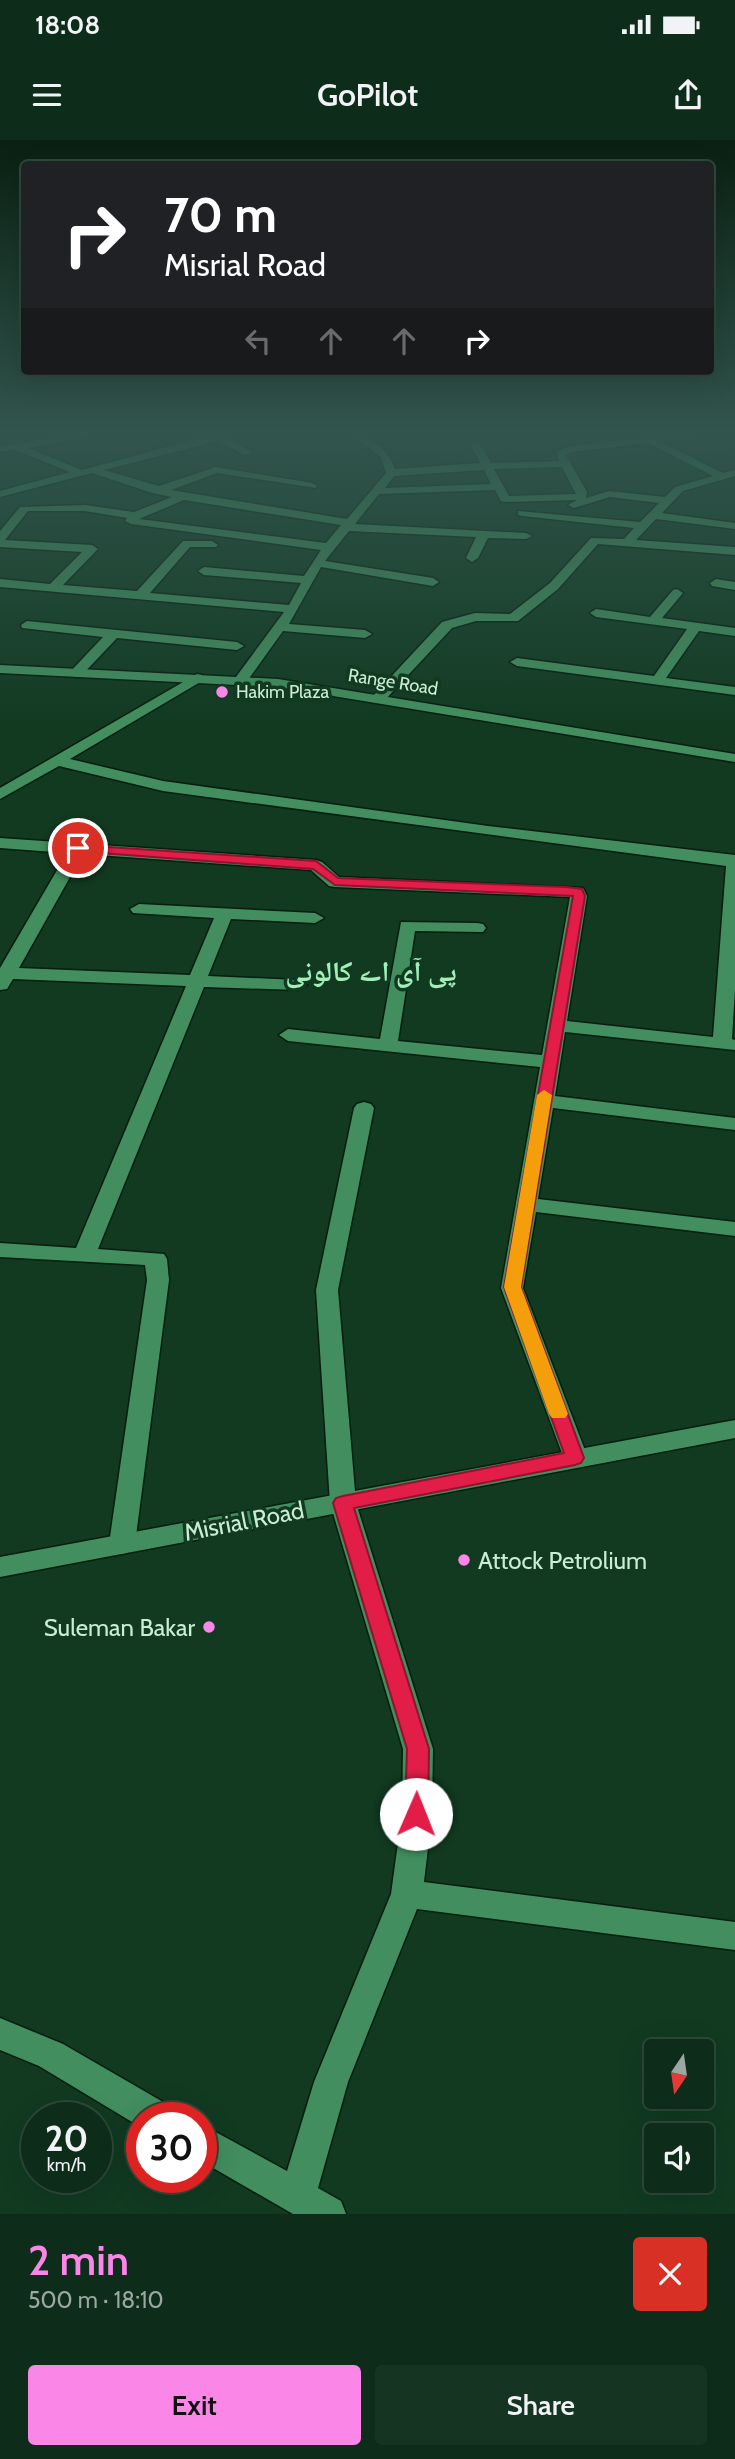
<!DOCTYPE html>
<html lang="en">
<head>
<meta charset="utf-8">
<style>
	body { margin:0; font-family:Cabin,"Noto Naskh Arabic",sans-serif; background:#163422; color:#f1f3f6; height:100vh; display:flex; flex-direction:column; font-size:26px; white-space:nowrap }
	* { box-sizing:border-box; margin:0 }
	p { font-size:23px; color:#9aa7a2 }
	.icon { flex:none; width:38px; height:38px; fill:none; stroke:currentColor; stroke-width:2; stroke-linecap:round; stroke-linejoin:round }
	.map { position:relative; height:2074px; overflow:hidden }
	.drawer { display:flex; flex-direction:column; background:#0d2c19; flex:1 }
	.drawer>* { flex:none }
	.top-card { position:absolute; left:21px; top:21px; width:693px; height:214px; border-radius:7px; box-shadow:0 7px 28px #0002,0 0 0 2px #2d4838; background:#202124; color:#fff; overflow:hidden }
	.needle { width:46px; rotate:193deg }
	.fabs { position:absolute; left:644px; top:1899px; display:grid; gap:14px }
	.fabs a { display:grid; place-items:center; width:70px; height:70px; border-radius:7px; background:#0d2c19; box-shadow:0 7px 28px #0002,0 0 0 2px #2d4838; font-size:35px }
	.speed { position:absolute; left:21px; top:1962px; display:flex; gap:14px; font-size:35px; font-weight:700; text-align:center }
	.speed>* { display:grid; place-content:center; width:91px; height:91px; border-radius:50%; background:#0d2c19; box-shadow:0 7px 28px #0002,0 0 0 2px #2d4838; line-height:1 }
	.speed small { font-size:18px; font-weight:400 }
	.speed .limit { border:10px solid #d22; background:#fff; color:#111 }
	.pin { position:absolute; display:grid; place-items:center; width:60px; height:60px; color:#fff; margin:-30px; border:4px solid #fff; border-radius:50%; box-shadow:0 2px 7px #0007 }
	.me { position:absolute; width:77px; margin:-38px; rotate:1deg; stroke-linejoin:round; filter:drop-shadow(0 0 5px #0008) }
	.turn { display:flex; align-items:center; gap:24px; height:147px; padding:0 28px; font-size:32px }
	.turn .icon { width:91px; height:91px; stroke-width:2.5 }
	.turn b { display:block; font-size:49px; line-height:60px }
	.lanes { display:flex; align-items:center; height:66px; padding:0 28px; background:#0003; justify-content:center; gap:35px; direction:ltr }
	.lanes .off { opacity:.35 }
	.round { display:grid; place-items:center; flex:none; width:74px; height:74px; border-radius:7px; background:#163422 }
	.head { display:flex; align-items:center; justify-content:space-between; height:119px; padding:0 28px }
	h1 { font-size:42px; font-weight:600; line-height:52px; color:#fa87e7 }
	.button { display:flex; gap:14px; margin-top:auto; padding:14px 28px }
	.button a { flex:1; height:80px; border-radius:7px; background:#fa87e7; color:#111; font-size:28px; font-weight:600; line-height:80px; text-align:center }
	.button a+a { background:#163422; color:#f1f3f6 }
	.status { display:flex; justify-content:space-between; align-items:center; height:49px; padding:0 35px; background:#0d2c19; direction:ltr }
	.status svg { height:19px; fill:currentColor }
	header { display:flex; justify-content:space-between; align-items:center; height:91px; padding:0 28px; background:#0d2c19; font-size:32px; font-weight:600 }
	.map>svg:first-child { display:block }
	.lines { fill:none; stroke-linecap:round; stroke-linejoin:round }
	.minor-casing { stroke:#061e0f; stroke-width:3 }
	.secondary-casing { stroke:#061e0f; stroke-width:3 }
	.minor { fill:#428e5e; fill-rule:evenodd }
	.secondary { fill:#428e5e; fill-rule:evenodd }
	.route { fill:#e11d48; stroke:#92132f; stroke-width:2 }
	.slow { fill:#f59e0b }
	.poi-dot { fill:#fa87e7; stroke:#113a21; stroke-width:2.5 }
	.labels { text-anchor:middle; dominant-baseline:central; stroke-width:7; stroke-linejoin:round; paint-order:stroke }
	.far-street-label { font-size:18px; fill:#c9eed3; stroke:#113a21 }
	.far-poi-label { font-size:18px; fill:#c9eed3; stroke:#113a21; text-anchor:start }
	.near-street-label { font-size:24px; fill:#c9eed3; stroke:#113a21 }
	.near-poi-label { font-size:24px; fill:#c9eed3; stroke:#113a21; text-anchor:start }
	.district-label { font-size:28px; font-weight:bold; fill:#a2efb9; stroke:#113a21 }
</style>
</head>
<body>
<div class="status"><b>18:08</b><svg viewBox="0 0 49 12"><path d="M0 12V9h3v3zM5 12V6h3v6zM10 12V3h3v9zM15 12V0h3v12zM26 1h20v11H26zM47 4h2v5h-2z"/></svg></div>
<header><svg class="icon" aria-label="menu" viewBox="0 0 24 24"><path d="M4 6h16M4 12h16M4 18h16"/></svg>GoPilot<svg class="icon" aria-label="share" viewBox="0 0 24 24"><path d="M12 15V3M7 8l5-5 5 5M5 13v7h14v-7"/></svg></header>
<div class="map">
<svg width="735" height="2074" viewBox="0 0 735 2074">
	<rect width="100%" height="100%" fill="#113a21"/>
	<g class="lines">
		<defs>
			<path id="minor" d="M74 295H95L28 308 82 330 210 295H224L253 313 244 315 218 301 104 330 159 346 216 327 312 343 317 346 316 348 217 333 171 350 347 379 386 333 380 316 351 295C372 295 389 311 395 329L480 323 471 306 476 303 480 304 491 323 559 321 556 312 570 306 674 295H702L697 298 661 302 723 333 735 330V336L683 351 662 373 735 383V389L656 379 636 400 735 407V415L598 404 558 449 518 481H476L452 488 383 562 378 563 371 559 373 556 442 482 475 473 510 474 550 443 591 398 624 399 634 388 522 376 518 375V371L640 382 659 363 610 357 574 368 568 365 577 360 505 362 501 361 495 350 379 354 355 384 526 393 532 396 526 399 488 398 478 418 472 422 466 418 476 397 349 391 325 421 433 438 439 442 433 446 321 427 289 484 365 490 372 494 365 498 283 491 245 544 240 545 233 541 284 472 0 447V439L50 444 82 412 0 407V391L20 367 85 365 134 372 172 357 152 353 92 333 0 357V351L70 332 15 310 0 312V306ZM648 303 713 336 675 347 665 357 609 351 586 358 587 352 566 315 572 312ZM562 327 576 354 509 356 494 329ZM484 330 491 344 385 348 394 336ZM184 360 341 385 326 403 139 379ZM28 371H85L127 378 125 381 131 384 321 410 304 436 204 427 198 431 204 435 301 443 289 465 150 453 190 407H216L218 405 212 401H183L137 451 63 445 98 409 92 405 5 400Z
				M716 439 735 442V450L712 446 710 443Z
				M677 449 683 453 662 478 735 488V496L699 491 666 538 735 547V555L517 526 510 522 517 518 654 536 687 489 596 477 590 473 596 469 650 477 673 450Z
				M27 481 237 502 244 506 237 510 117 498 81 536 76 537 69 533 103 497 22 488 21 485Z
				M197 534 202 535V541L70 619 163 641 488 686 735 715V849L732 899 735 900V910L565 892 555 956 735 978V990L553 968 538 1059 735 1082V1096L536 1072 523 1148 588 1318 584 1324 575 1327 566 1324 501 1148 540 927 288 901 279 895 288 889 380 899 401 782 477 783 483 784 486 788 483 792 415 791 398 901 542 915 570 757 335 747 329 746 311 730 83 714 19 828 190 835 214 778 133 773 130 769 139 764 315 773 324 778 315 783 231 779 208 836 298 840 307 845 298 850 204 847 98 1109 164 1114 167 1119 169 1140 135 1404 131 1411 122 1414 113 1411 109 1404 147 1140 145 1125 0 1117V1103L76 1108 186 846 13 839 7 849 0 850V828L67 713 0 708V698L316 720 322 722 339 737 583 748 587 756 567 881 713 897 726 726 163 651 59 626 0 659V648Z
				M364 962 371 964 374 968 338 1150 356 1363 433 1609 432 1674 424 1742 735 1782V1810L417 1769 348 1942 318 2048 341 2061 346 2074H293L201 2021V1984L287 2031 314 1942 391 1754 402 1674 403 1609 330 1363 316 1150 354 968 357 964Z
				M0 1878 63 1904 170 1966 175 1978H142V1988L39 1926 0 1910Z"/>
			<path id="secondary" d="M0 525 278 539 735 614V622L278 547 0 533Z
				M735 1280V1298L0 1437V1417Z"/>
		</defs>
		<use href="#minor" class="minor-casing"/>
		<use href="#secondary" class="secondary-casing"/>
		<use href="#minor" class="minor"/>
		<use href="#secondary" class="secondary"/>
	</g>
	<linearGradient id="sky" x2="0" y2="1"><stop stop-color="#092012"/><stop offset="0.5" stop-color="#32554e"/><stop offset="1" stop-color="#32554e" stop-opacity="0"/></linearGradient>
	<rect width="735" height="585" fill="url(#sky)"/>
	<path class="route" d="M78 705 316 721 338 738 566 747 582 749 585 756 521 1147 584 1318 581 1323 575 1325 354 1368 429 1609 428 1674 425 1681 416 1683 408 1681 405 1674 407 1609 333 1363 336 1358 343 1356 564 1313 504 1147 573 756 335 745 313 729 74 711 72 708Z"/>
	<path class="slow" d="M544 950 552 955 521 1147 568 1274 565 1278H552L549 1274 504 1147 537 955Z"/>
	<g class="poi-dot">
		<circle cx="222" cy="552" r="7"/>
		<circle cx="464" cy="1420" r="7"/>
		<circle cx="209" cy="1487" r="7"/>
	</g>
	<g class="labels">
		<g class="far-street-label">
			<text transform="translate(393 542) rotate(9)">Range Road</text>
		</g>
		<g class="far-poi-label">
			<text x="236" y="552">Hakim Plaza</text>
		</g>
		<g class="near-street-label">
			<text transform="translate(244 1381) rotate(-11)">Misrial Road</text>
		</g>
		<g class="near-poi-label">
			<text x="478" y="1420">Attock Petrolium</text>
			<text x="195" y="1487" text-anchor="end">Suleman Bakar</text>
		</g>
		<g class="district-label">
			<text x="371" y="831">پی آی اے کالونی</text>
		</g>
	</g>
</svg>
<div class="fabs">
<a><svg class="needle" viewBox="-14 -14 28 28"><path d="M0-13l5 13h-10z" fill="#e53935"/><path d="M0 13l5-13h-10z" fill="#9aa7a2"/></svg></a>
<a><svg class="icon" aria-label="sound" viewBox="0 0 24 24"><path d="M4 9h4l5-4v14l-5-4H4zM17 9q2 3 0 6"/></svg></a>
</div>
<div class="speed"><div>20<small>km/h</small></div><div class="limit">30</div></div>
<div class="pin" style="left:78px;top:708px;background:#d93025"><svg class="icon" aria-label="arrive" viewBox="0 0 24 24"><path d="M6 21V4h12l-3 4 3 4H6"/></svg></div>
<svg class="me" style="left:416px;top:1674px" viewBox="-20 -20 40 40"><circle r="19" fill="#fff"/><path d="M0-13L10 11 0 6-10 11z" fill="#e11d48"/></svg>
<div class="top-card">
<div class="turn"><svg class="icon" aria-label="right" viewBox="0 0 24 24"><path d="M7 20v-9h11M14 6l5 5-5 5"/></svg><div><b>70 m</b>Misrial Road</div></div>
<div class="lanes"><svg class="icon off" aria-label="left" viewBox="0 0 24 24"><path d="M17 20v-9H6M10 6l-5 5 5 5"/></svg><svg class="icon off" aria-label="ahead" viewBox="0 0 24 24"><path d="M12 20V5M6 11l6-6 6 6"/></svg><svg class="icon off" aria-label="ahead" viewBox="0 0 24 24"><path d="M12 20V5M6 11l6-6 6 6"/></svg><svg class="icon" aria-label="right" viewBox="0 0 24 24"><path d="M7 20v-9h11M14 6l5 5-5 5"/></svg></div>
</div>
</div>
<section class="drawer">
<div class="head"><div><h1>2 min</h1><p>500 m · 18:10</p></div><a class="round" style="background:#d93025;color:#fff"><svg class="icon" aria-label="close" viewBox="0 0 24 24"><path d="M6 6l12 12M18 6L6 18"/></svg></a></div>
<div class="button"><a>Exit</a><a>Share</a></div>
</section>
</body>
</html>
